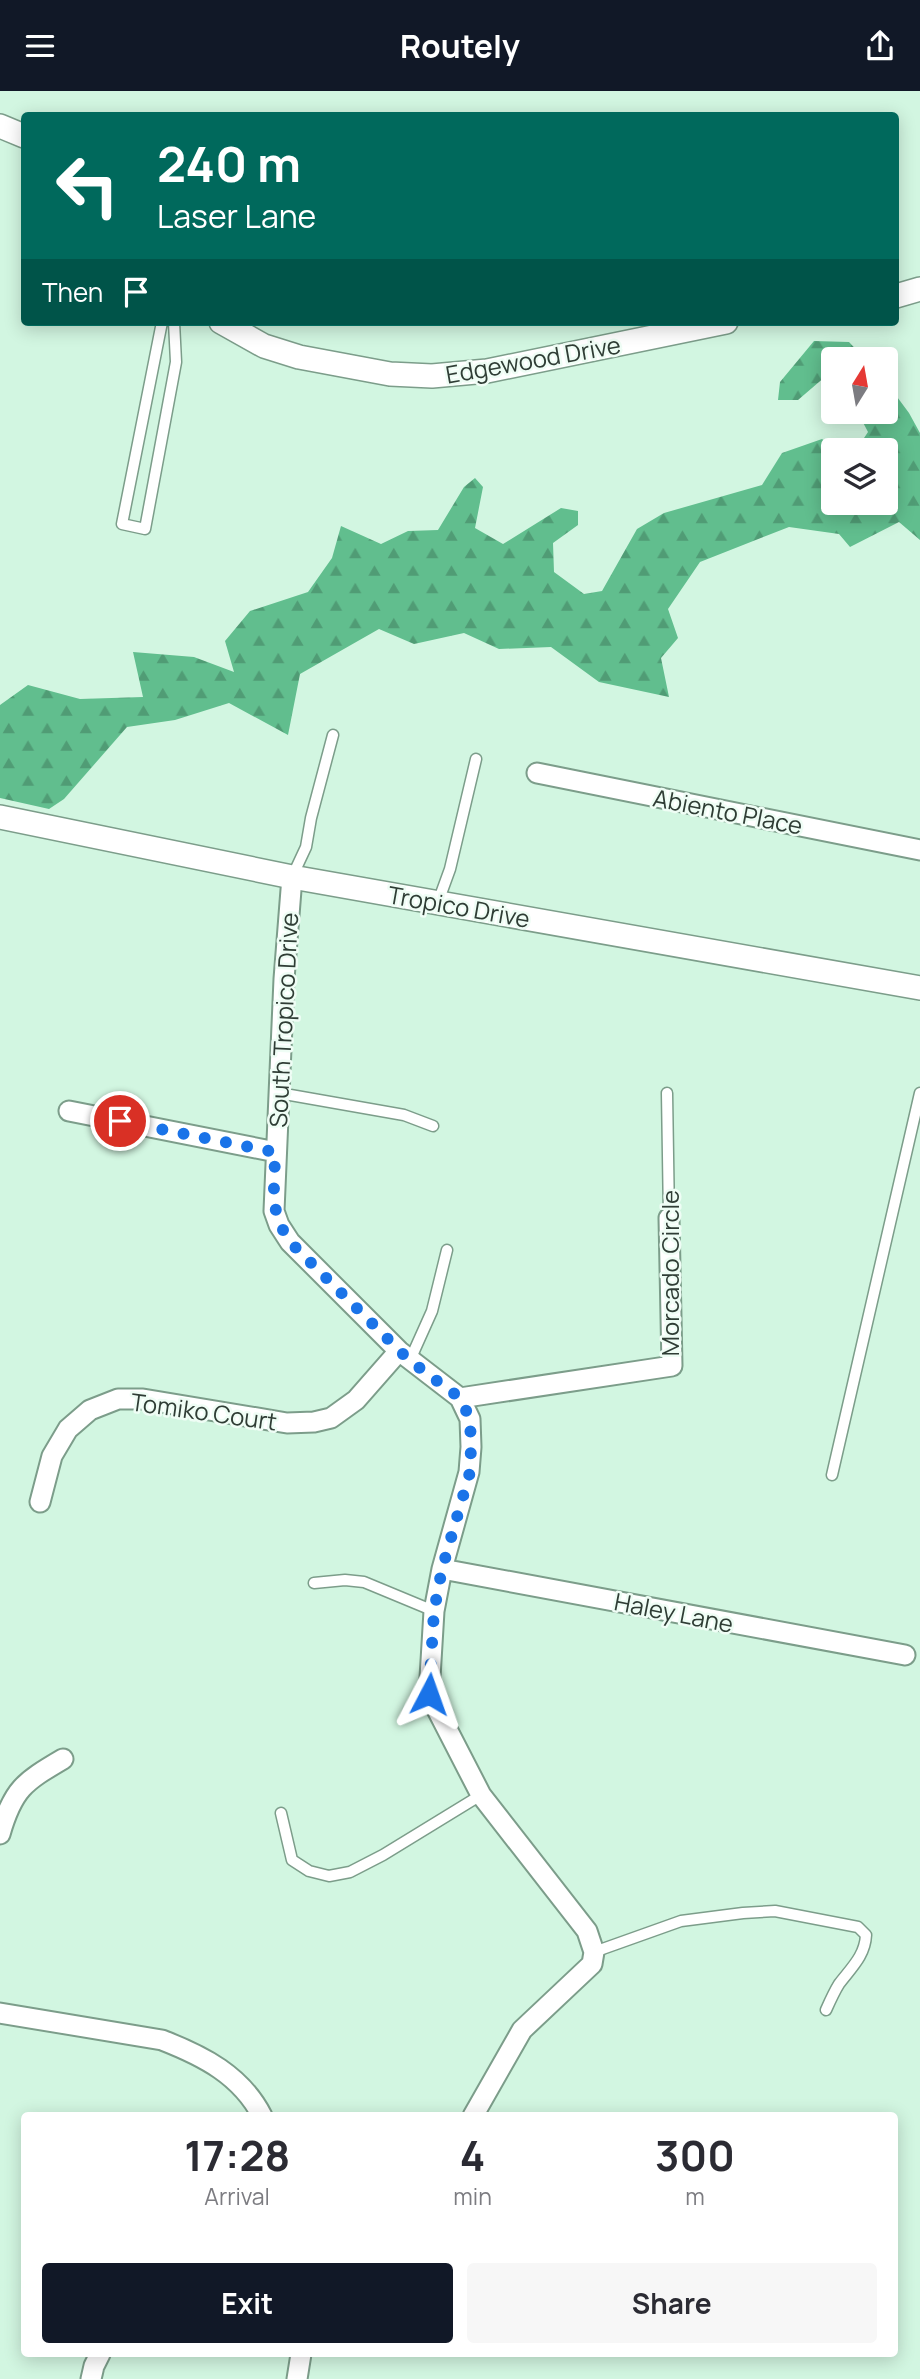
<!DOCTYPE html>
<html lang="en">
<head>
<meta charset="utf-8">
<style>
	body { margin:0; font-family:Manrope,sans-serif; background:#f7f7f7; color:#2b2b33; height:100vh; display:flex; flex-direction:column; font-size:26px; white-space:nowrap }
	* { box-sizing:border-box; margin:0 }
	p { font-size:23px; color:#7c7c81 }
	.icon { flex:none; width:38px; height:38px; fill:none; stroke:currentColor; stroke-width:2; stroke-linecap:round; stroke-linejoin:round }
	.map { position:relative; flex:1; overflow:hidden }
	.drawer { position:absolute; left:21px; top:2021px; width:877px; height:245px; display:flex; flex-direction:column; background:#fff; border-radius:7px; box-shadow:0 4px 18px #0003 }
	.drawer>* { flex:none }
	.top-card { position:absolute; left:21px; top:21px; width:878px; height:214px; border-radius:7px; box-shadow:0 4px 18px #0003; background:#00695c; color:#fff; overflow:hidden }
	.needle { width:46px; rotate:11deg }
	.tools { position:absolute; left:821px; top:256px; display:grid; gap:14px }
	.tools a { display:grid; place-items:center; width:77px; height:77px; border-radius:7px; background:#fff; box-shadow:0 4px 18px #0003; font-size:35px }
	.pin { position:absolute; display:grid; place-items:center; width:60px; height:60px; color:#fff; margin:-30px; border:4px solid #fff; border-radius:50%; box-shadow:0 2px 7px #0007 }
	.me { position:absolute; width:77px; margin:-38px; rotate:4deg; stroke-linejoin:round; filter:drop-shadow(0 0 5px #0008) }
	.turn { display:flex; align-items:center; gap:24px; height:147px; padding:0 21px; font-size:32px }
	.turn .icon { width:91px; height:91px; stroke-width:2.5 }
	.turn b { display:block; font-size:49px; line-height:60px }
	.then { display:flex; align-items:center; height:66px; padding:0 21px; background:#0003; gap:14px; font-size:26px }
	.eta { display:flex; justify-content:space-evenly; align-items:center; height:119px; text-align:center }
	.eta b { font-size:42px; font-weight:700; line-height:49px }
	.action { display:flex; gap:14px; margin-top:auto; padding:14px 21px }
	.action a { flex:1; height:80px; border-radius:7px; background:#111827; color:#fff; font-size:28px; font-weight:700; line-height:80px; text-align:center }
	.action a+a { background:#f7f7f7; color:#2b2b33 }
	header { display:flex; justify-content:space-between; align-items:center; height:91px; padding:0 21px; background:#111827; color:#fff; font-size:32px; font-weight:700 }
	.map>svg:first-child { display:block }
	.forest { fill:url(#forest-firs) }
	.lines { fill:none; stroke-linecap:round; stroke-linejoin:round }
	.service-casing { stroke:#7c9d8a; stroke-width:13 }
	.minor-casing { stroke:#7c9d8a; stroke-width:23 }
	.tertiary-casing { stroke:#7c9d8a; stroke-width:26 }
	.service { stroke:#fff; stroke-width:10 }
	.minor { stroke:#fff; stroke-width:19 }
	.tertiary { stroke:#fff; stroke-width:23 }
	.route { stroke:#1a73e8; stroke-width:12; stroke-dasharray:0 21.6 }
	.labels { text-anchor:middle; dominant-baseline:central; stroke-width:5; stroke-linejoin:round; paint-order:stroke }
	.street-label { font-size:24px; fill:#2f3d35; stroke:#effdf5 }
</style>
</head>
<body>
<header><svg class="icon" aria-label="menu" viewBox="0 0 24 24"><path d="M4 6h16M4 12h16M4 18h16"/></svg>Routely<svg class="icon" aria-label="share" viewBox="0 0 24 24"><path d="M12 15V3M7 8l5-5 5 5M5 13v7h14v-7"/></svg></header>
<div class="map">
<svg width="920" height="2288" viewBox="0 0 920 2288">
	<defs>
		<pattern id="forest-firs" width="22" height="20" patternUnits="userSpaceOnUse" patternTransform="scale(1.75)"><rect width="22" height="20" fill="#61be8e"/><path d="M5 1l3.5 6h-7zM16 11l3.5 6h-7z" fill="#509c75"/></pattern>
	</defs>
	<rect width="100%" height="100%" fill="#d2f6e1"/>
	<path class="forest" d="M814 250 849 251 865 268H833V279L798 309H778L780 291Z
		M886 291 909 322 920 342V449L899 431 850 456 839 443 789 436 700 471 668 518 678 547 661 567 669 606 599 591 551 556 499 558 464 542 414 553 379 538 300 583 288 644 229 612 175 629 127 636 64 708 49 718 0 707V614L28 594 80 608 143 606 133 561 194 566 234 581 225 550 250 520 308 501 332 467 341 435 381 453 408 440 438 439 464 396 475 387 483 396 475 437 503 453 561 417 578 420V434L553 452 554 481 584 503 602 500 637 438 664 422 762 394 782 362 822 348 838 359H833V411H886V359H856L868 341 857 320H886Z"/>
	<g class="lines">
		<defs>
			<path id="service" d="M162 231 122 433 145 438 176 271 174 231
				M292 786 306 756 311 727 333 644
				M438 811 450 778 476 668
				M279 1002 404 1024 433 1035
				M667 1002 669 1127
				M410 1269 432 1220 447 1159
				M832 1384 920 1002
				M314 1492 345 1489 364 1491 434 1520
				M281 1722 292 1769 309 1780 329 1785 350 1781 383 1764 481 1704
				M594 1861 681 1830 743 1822 775 1820 858 1836 866 1844C865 1865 851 1877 839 1893 834 1901 830 1910 826 1919"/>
			<path id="minor" d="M537 682 920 759
				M292 786 284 888 274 1120 279 1134 290 1151 399 1260 460 1307 470 1328 471 1356 469 1381 442 1478 434 1520 429 1603 481 1704 587 1840 594 1861 592 1873 522 1939 473 2025
				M69 1020 276 1061
				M460 1307 672 1275 669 1127
				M40 1411 52 1365 68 1338 90 1319 118 1308H143L287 1332 314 1331 331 1327 356 1309 399 1260
				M442 1478 905 1564
				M0 1743C13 1698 24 1691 63 1668
				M0 1922 162 1949C203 1965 241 1984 262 2025
				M91 2288 94 2275 100 2263
				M297 2288 301 2263"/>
			<path id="tertiary" d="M0 35 24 45
				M896 205 920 198
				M221 231 264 255 299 266 390 283 432 285 487 280 726 231
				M0 726 292 786 920 897"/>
		</defs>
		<use href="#service" class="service-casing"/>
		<use href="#minor" class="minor-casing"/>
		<use href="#tertiary" class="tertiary-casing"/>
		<use href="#service" class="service"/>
		<use href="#minor" class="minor"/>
		<use href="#tertiary" class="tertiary"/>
	</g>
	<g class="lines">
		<path class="route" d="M120 1030 275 1061C275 1098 268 1118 290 1151L409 1269 460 1307 470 1328 471 1356 470 1381 442 1478 434 1520 429 1603"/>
	</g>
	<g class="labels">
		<g class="street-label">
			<text transform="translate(533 268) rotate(-10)">Edgewood Drive</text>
			<text transform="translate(728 720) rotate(11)">Abiento Place</text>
			<text transform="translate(459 815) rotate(10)">Tropico Drive</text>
			<text transform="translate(283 929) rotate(-87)">South Tropico Drive</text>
			<text transform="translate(669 1182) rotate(-90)">Morcado Circle</text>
			<text transform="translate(204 1320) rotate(8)">Tomiko Court</text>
			<text transform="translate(674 1521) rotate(11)">Haley Lane</text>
		</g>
	</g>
</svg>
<div class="tools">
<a><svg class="needle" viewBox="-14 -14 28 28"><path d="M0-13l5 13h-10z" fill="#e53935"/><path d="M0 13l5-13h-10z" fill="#7c7c81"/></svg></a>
<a><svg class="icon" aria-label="layers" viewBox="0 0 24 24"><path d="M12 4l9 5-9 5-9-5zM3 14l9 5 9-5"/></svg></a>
</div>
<div class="pin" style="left:120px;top:1030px;background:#d93025"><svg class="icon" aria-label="arrive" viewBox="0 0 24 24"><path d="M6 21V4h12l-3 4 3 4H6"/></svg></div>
<svg class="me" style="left:429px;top:1603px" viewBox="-20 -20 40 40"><path d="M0-17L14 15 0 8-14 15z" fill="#1a73e8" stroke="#fff" stroke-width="4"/></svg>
<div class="top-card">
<div class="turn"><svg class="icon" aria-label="left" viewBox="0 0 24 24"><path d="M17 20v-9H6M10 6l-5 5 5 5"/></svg><div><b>240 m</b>Laser Lane</div></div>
<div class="then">Then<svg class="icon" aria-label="arrive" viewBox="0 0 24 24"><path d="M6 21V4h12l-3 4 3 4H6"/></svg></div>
</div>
<section class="drawer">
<div class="eta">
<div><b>17:28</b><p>Arrival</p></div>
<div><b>4</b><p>min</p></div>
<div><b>300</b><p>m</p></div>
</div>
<div class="action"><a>Exit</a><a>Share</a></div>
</section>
</div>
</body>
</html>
